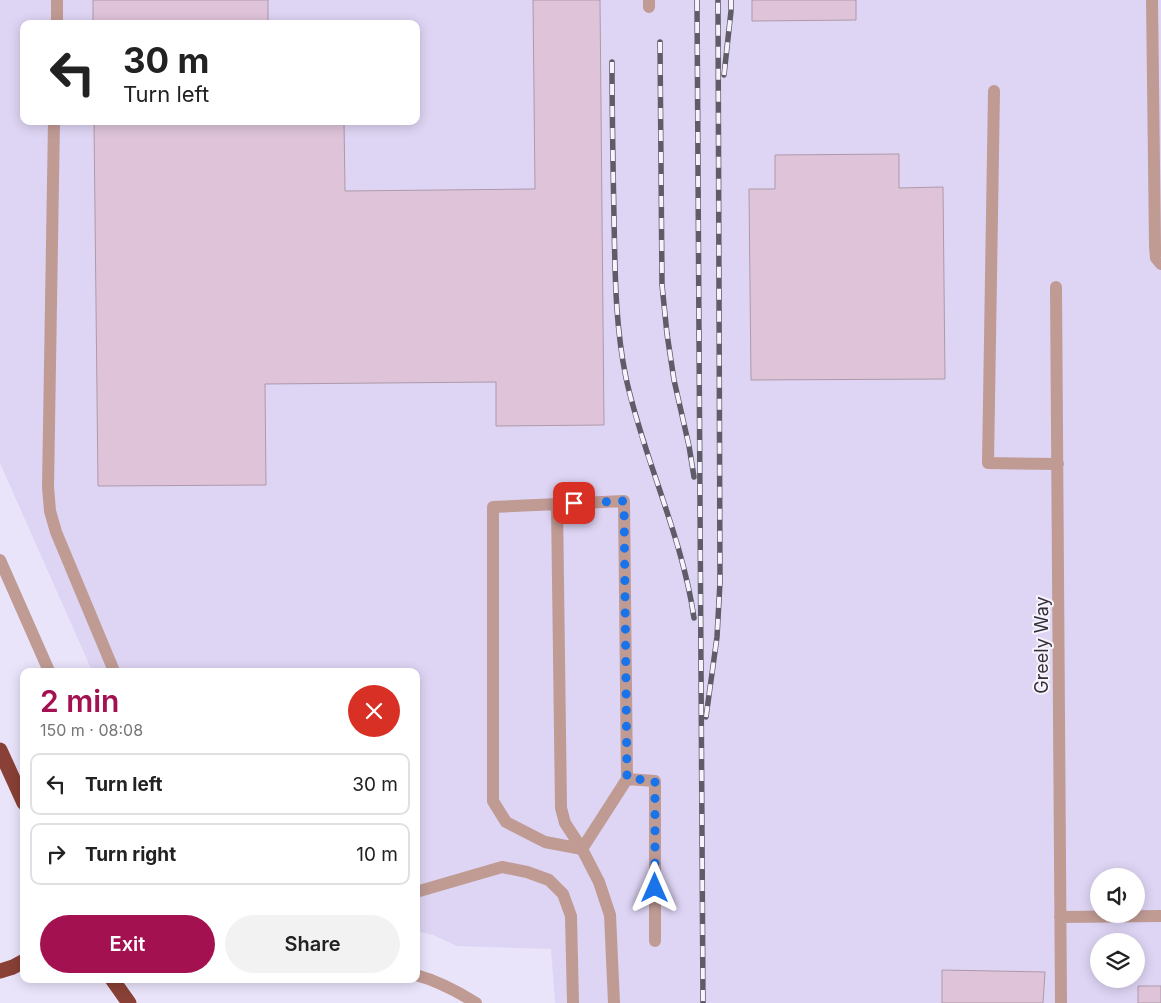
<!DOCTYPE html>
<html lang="en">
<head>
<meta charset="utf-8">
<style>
	body { margin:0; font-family:Inter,sans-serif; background:#f2f2f2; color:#222; height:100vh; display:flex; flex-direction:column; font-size:19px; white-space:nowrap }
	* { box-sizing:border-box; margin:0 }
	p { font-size:16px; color:#767676 }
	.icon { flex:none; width:28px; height:28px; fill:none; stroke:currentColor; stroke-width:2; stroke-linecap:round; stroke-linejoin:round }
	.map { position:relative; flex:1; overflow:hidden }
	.drawer { position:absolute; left:20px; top:668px; width:400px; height:315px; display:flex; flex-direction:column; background:#fff; border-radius:10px; box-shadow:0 2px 12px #0003 }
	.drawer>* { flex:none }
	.hud { position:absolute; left:20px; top:20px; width:400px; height:105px; border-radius:10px; box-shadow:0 2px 12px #0003; background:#fff; color:#222; overflow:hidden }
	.buttons { position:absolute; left:1090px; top:868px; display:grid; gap:10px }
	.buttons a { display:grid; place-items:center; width:55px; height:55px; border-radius:50%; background:#fff; box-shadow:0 2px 12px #0003; font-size:25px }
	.pin { position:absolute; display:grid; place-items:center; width:42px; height:42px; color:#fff; margin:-21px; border-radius:10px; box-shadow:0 2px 8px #0006 }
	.me { position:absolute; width:55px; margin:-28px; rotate:0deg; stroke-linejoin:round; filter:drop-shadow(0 0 4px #0008) }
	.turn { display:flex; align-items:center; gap:18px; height:105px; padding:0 20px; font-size:22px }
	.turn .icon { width:65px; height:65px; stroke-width:2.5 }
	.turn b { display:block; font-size:35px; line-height:42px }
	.round { display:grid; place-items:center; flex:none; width:52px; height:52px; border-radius:26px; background:#f2f2f2 }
	.overview { display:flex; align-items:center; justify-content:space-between; height:85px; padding:0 20px }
	h1 { font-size:30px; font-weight:600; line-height:38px; color:#a41151 }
	.cta { display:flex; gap:10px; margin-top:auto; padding:10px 20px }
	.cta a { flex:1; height:58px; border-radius:30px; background:#a41151; color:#fff; font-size:20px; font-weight:600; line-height:58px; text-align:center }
	.cta a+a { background:#f2f2f2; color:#222 }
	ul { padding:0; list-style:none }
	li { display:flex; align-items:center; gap:15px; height:62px; margin:0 10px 8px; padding:0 10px; border:2px solid #e0e0e0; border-radius:10px }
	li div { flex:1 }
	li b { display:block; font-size:19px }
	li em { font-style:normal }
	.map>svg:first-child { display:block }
	.built { fill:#ded5f4; fill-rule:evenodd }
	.building { fill:#dfc4d9; stroke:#ad99a9 }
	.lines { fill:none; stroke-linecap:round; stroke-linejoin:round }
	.minor { stroke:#c09b94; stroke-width:12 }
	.highway { stroke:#894036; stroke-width:15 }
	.rail-casing { stroke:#5f5c68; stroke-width:5.5 }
	.rail { stroke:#f6f3fd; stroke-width:4; stroke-dasharray:11; stroke-linecap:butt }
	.route { stroke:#1a73e8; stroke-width:9; stroke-dasharray:0 16.2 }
	.labels { text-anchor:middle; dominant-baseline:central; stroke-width:4; stroke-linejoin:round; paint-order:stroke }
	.street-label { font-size:18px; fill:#323039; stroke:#f6f3fd }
</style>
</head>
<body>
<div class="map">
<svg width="1161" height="1003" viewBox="0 0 1161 1003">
	<rect width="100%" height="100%" fill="#eae4fb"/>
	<path class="built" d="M0 0H1161V1003H555L551 949 457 946 433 935 416 931V671H92L0 463ZM24 24H416V121H24ZM1099 876H1136V914H1099ZM1099 941H1136V979H1099Z"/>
	<path class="building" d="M93 0H268V24H93Z
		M533 0H600L604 425 496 426V382L265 384 266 485 98 486 94 121H344L345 191 535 189Z
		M752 0H856V20L752 21Z
		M899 154V188L943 187 945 379 751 380 749 189H775V155Z
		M942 970 1045 972 1043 1003H942Z
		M1138 986H1161V1003H1138Z"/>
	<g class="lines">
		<path class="minor" d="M1152 0 1155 246 1156 258 1161 264
			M649 7V0
			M57 24V0
			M994 91 988 463 1058 464
			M54 121 48 487 50 511 56 532 114 671
			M1056 287 1061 1003
			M624 501 627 779 582 849 545 842 506 822 493 801V507Z
			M557 504 561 808 565 823 582 849 599 882 610 915 614 1003
			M0 560 49 671
			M627 779 655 781V941
			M416 892 502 867 527 872 549 880 563 894 571 916 573 1003
			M1060 917 1161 916
			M416 975C438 981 457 991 476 1003"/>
		<path class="highway" d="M0 750 24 803
			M0 971 13 967 24 961
			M112 979 129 1003"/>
		<defs>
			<path id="rail" d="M697 0 703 1003
				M660 42 662 285 667 334 674 380 689 446 694 477
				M612 62C612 114 613 165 614 217 615 272 615 324 626 378 644 460 682 535 694 618
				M724 75 731 11V0
				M706 717 717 637 720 582 718 0"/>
		</defs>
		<use href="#rail" class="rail-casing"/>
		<use href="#rail" class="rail"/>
	</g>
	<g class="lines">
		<path class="route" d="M574 503 624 501 627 778 655 781V888"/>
	</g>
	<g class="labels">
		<g class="street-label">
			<text transform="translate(1041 645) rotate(-90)">Greely Way</text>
		</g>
	</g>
</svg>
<div class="buttons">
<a><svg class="icon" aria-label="sound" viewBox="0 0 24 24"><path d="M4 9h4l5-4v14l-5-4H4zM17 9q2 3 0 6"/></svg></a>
<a><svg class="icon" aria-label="layers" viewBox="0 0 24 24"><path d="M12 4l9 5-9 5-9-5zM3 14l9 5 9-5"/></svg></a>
</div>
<div class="pin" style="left:574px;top:503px;background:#d93025"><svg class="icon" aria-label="arrive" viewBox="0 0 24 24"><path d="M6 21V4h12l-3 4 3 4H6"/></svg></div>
<svg class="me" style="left:655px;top:888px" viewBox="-20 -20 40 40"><path d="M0-17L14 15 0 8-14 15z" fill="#1a73e8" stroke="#fff" stroke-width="4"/></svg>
<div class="hud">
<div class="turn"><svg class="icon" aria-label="left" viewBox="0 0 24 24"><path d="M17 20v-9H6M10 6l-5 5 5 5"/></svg><div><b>30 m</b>Turn left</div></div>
</div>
<section class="drawer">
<div class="overview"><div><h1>2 min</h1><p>150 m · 08:08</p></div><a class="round" style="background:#d93025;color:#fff"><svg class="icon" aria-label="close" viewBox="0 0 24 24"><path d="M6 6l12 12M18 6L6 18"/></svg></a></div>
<ul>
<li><svg class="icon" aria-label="left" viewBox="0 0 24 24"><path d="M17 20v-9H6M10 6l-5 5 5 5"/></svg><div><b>Turn left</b></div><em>30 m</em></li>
<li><svg class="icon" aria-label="right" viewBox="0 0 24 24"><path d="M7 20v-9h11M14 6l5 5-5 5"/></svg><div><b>Turn right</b></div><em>10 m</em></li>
</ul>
<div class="cta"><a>Exit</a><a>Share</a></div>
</section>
</div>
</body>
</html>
